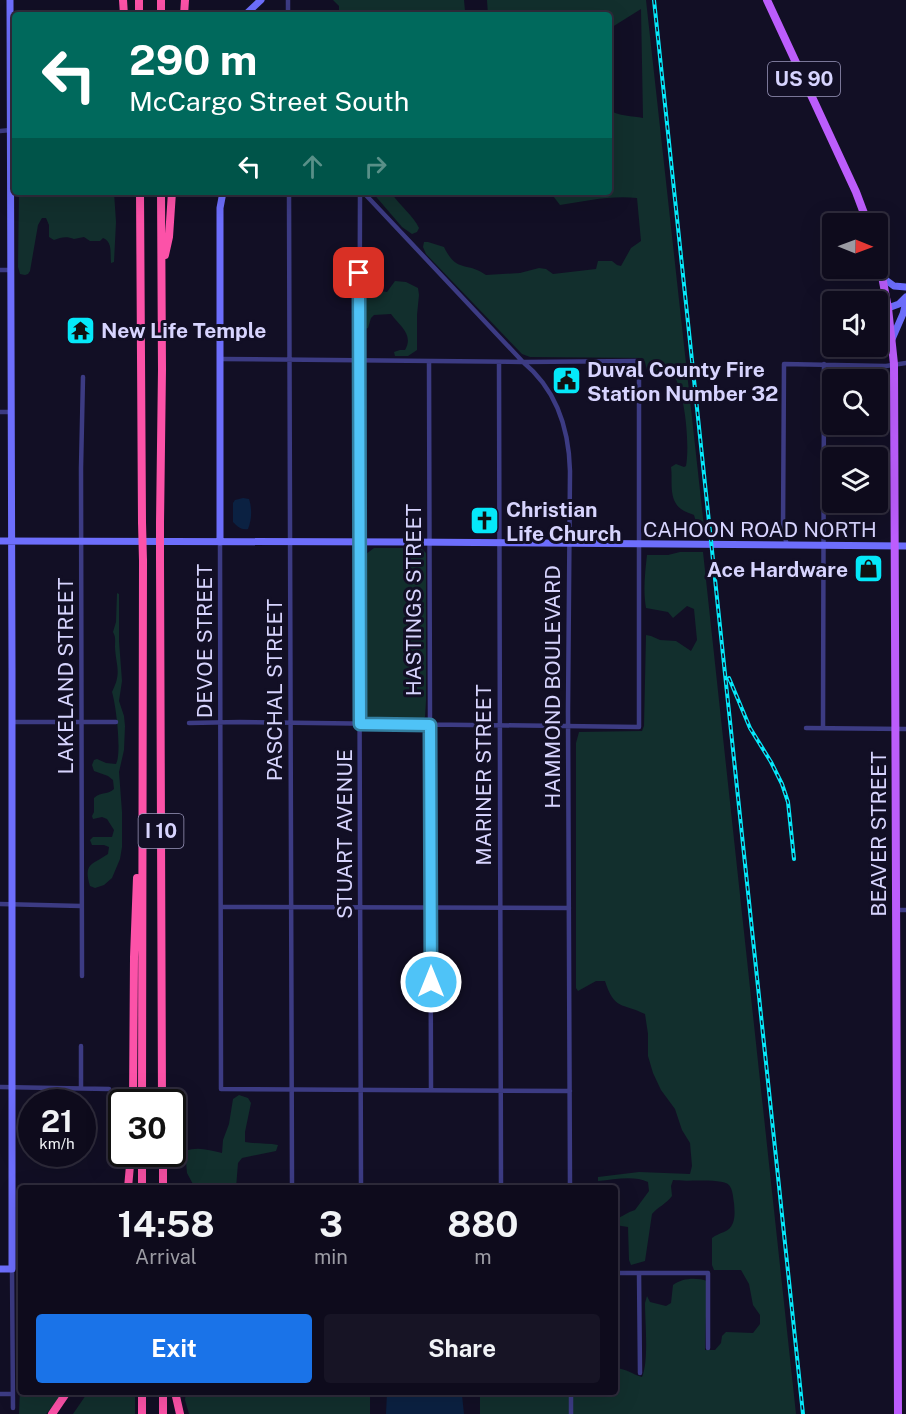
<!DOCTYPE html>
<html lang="en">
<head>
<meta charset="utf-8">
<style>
	body { margin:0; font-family:"Public Sans",sans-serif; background:#171425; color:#f1f3f6; height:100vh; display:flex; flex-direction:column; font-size:22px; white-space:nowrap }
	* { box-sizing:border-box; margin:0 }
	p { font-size:20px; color:#9b9ba3 }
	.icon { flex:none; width:33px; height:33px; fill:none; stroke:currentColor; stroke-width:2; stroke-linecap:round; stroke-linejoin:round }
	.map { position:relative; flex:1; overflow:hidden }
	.side { position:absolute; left:18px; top:1185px; width:600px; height:210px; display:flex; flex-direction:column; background:#0e0b1c; border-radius:6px; box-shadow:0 6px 24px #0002,0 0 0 2px #2e2b3b }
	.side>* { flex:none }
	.guide { position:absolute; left:12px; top:12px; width:600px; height:183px; border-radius:6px; box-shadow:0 6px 24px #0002,0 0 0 2px #2e2b3b; background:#00695c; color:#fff; overflow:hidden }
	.needle { width:39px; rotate:91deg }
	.fabs { position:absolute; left:822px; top:213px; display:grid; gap:12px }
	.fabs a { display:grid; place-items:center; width:66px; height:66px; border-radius:6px; background:#0e0b1c; box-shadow:0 6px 24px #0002,0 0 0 2px #2e2b3b; font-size:30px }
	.speed { position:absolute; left:18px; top:1089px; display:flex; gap:12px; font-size:30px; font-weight:700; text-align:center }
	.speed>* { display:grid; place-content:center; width:78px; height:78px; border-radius:50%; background:#0e0b1c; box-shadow:0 6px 24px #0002,0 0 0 2px #2e2b3b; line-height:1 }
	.speed small { font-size:15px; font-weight:400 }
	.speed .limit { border:3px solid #111; border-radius:9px; background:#fff; color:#111 }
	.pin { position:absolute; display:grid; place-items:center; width:51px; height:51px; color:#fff; margin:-26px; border-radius:12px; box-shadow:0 3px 9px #0006 }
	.me { position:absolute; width:66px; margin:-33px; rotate:0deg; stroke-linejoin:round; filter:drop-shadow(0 0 4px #0008) }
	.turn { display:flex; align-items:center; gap:21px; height:126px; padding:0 18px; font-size:27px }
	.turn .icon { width:78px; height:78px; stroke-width:2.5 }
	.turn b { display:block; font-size:42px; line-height:51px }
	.lanes { display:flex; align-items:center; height:57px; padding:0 18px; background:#0003; justify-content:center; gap:30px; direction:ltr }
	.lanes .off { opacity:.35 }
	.eta { display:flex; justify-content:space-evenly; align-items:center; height:102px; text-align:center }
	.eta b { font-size:36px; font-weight:700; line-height:42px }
	.primary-button { display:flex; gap:12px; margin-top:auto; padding:12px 18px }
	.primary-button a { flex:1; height:69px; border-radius:6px; background:#1a73e8; color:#fff; font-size:24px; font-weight:700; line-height:69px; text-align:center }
	.primary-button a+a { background:#171425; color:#f1f3f6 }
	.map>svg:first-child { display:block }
	.green { fill:#122f2d }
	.water { fill:#0b2142 }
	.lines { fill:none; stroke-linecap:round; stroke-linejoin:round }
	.street { stroke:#3c3b83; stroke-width:4.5 }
	.secondary { stroke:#6d6efc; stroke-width:7 }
	.primary { stroke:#bc5dfc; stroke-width:8 }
	.highway { stroke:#fc52a8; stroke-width:8 }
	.rail-casing { stroke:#05e8f9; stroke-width:4 }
	.rail { stroke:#120f25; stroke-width:1.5; stroke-dasharray:4.5; stroke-linecap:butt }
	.highway-bridge { stroke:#fc52a8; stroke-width:8 }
	.route-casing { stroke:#337fa1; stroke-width:15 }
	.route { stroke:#4fc3f7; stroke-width:10 }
	.labels { text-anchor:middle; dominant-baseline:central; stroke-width:6; stroke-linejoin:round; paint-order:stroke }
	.shield { fill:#120f25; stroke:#9c99bd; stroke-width:1.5 }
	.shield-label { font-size:20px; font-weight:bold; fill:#d7d4fe }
	.poi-label { font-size:21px; font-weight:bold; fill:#d7d4fe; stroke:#120f25; text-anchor:start }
	.street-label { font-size:21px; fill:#d7d4fe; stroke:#120f25 }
</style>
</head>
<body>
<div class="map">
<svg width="906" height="1414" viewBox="0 0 906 1414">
	<rect width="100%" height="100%" fill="#120f25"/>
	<path class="green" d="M333 0H464L465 11 467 15H339V6Z
		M487 0H646L704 527 701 529 696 522 694 515C690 513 685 512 681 509 668 499 673 481 671 467L676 464 684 467 686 466C690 445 685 387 671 371L661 370 650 373 647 370 645 362 642 358 530 357 522 354 426 254 423 247 424 242H428L444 247C457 274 467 261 486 275L520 273 539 268 546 269 553 274 596 269 598 261H612L617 265 621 266 631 248 641 241 637 198C612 195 585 201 560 205L550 192H609V110C618 116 633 116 643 118L641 9 609 29V15H488Z
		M19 192H114L116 222 114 262 111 263C110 254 113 242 103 238L100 241H90L84 237 74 239C67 236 61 237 54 240L49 237V225L46 218H42L38 225 30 271 28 274 25 275 20 274 18 267Z
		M372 192H393L392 194C400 206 413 215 419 228L417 232 412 234 402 227Z
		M395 281 406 282 418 288 419 295 417 315V350L408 356H395L394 352 400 350H405C414 335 400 326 391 314L374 315 371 318 368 328 365 329 364 294 366 289 369 287 381 291 387 292Z
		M374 548H414L422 549 426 553V701L425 717 421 720 370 719 365 715 366 554Z
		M680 552H703L796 1414H480V1392H615V1368C628 1369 631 1374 642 1377 649 1361 645 1322 645 1303L647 1296 650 1302 666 1306 671 1303 673 1285C682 1278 696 1277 707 1281L705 1350H715L721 1343 722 1336 726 1332 753 1333 760 1324V1315L753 1305 749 1284 741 1270H714L712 1265V1238C716 1235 719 1234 724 1232 736 1227 735 1214 734 1203 733 1197 733 1190 729 1185 722 1178 685 1182 673 1180L671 1186 672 1196C666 1204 658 1207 652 1214L645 1261 631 1265 629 1260 628 1227 615 1225V1219C623 1217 627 1212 635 1210L649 1191 648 1182C633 1175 614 1180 598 1181V1177L639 1172 690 1174 692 1166 690 1143 682 1130 675 1109 661 1090 653 1073 648 1056V1034L645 1014C622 1003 614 1010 605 981H596L578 991 576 988V743L579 732 642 731 644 726 646 635 651 636 660 640 676 641 691 651 697 640 694 609 687 606 673 618 668 612 646 608C643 590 645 573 647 555H668Z
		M117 593 119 594V641L122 681 119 701 124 716 125 726 124 750 119 772 122 812V847L120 859 112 878 104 885 95 888 90 886C83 863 92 865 108 854L109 847 104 845H92L90 840 93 837H112L114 830 107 819 102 817 93 819 92 816 94 812V798C102 791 108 795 114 789L113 780 108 776 94 771 92 765 94 760 97 759 106 763 116 764C122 753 116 705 112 692 122 672 116 667 115 647 115 641 116 637 113 632L116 622Z
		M239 1095 248 1098 251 1103 245 1132V1142C256 1144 267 1143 278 1145L276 1151 242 1158 238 1163 236 1188H195L187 1173 185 1151C198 1146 209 1150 222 1153L223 1140 229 1124 233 1099Z
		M21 1361V1392H25L28 1397H31L37 1392H65L46 1414H19Z
		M88 1392H135V1414H73Z
		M186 1392H370V1414H189L185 1400Z"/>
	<path class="water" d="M243 498 249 499C252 508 252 520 248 529 241 530 238 527 233 522V503L235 500Z
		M387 1392H460L462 1395 464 1414H386Z"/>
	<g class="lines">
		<path class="street" d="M288 0V15
			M0 131 11 130
			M289 192 292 1188
			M360 192 359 537 361 1188
			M363 192 523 362C557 390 569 429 570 471L568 712 570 1188
			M0 270H11
			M429 361 431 1090
			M499 362 501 1188
			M0 412H11
			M220 542 221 1089 570 1091
			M787 545 783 530 784 364 886 366 906 363
			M12 722H116
			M189 723 240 722 639 727V361L523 362 220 359
			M806 728 906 729
			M823 728 824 364
			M0 904 81 906
			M221 907 569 908
			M896 910H906
			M82 976 81 468 83 377
			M0 1087 109 1089
			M81 1088V1046
			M12 1269 13 1408
			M615 1273H708V1348
			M639 1273 640 1373
			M571 1392V1414
			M0 1394H13"/>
		<path class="secondary" d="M245 15 261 0
			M883 278 894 286 906 287
			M888 308 899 304 906 297
			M892 339 903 314 906 302
			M0 541 408 542 906 546
			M220 542V208L223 192
			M0 1269H12V668L10 0"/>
		<path class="primary" d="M767 0 856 192 868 224
			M878 255 888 308 894 364 898 1414"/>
		<path class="highway" d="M123 0 124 15
			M139 0V15
			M161 0V15
			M184 15 185 0
			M140 192 142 522
			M165 255 169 237 172 192
			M160 523 162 369 161 192
			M160 559 162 1102
			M133 1102 134 957 137 878
			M142 1102 143 561
			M142 1154V1188
			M163 1154V1188
			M128 1188 131 1154
			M142 1392V1414
			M163 1392V1414
			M175 1392 180 1414
			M52 1414 67 1392"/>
		<defs>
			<path id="rail" d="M654 0 803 1414
				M729 678 750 728 771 762 782 784 788 802 794 859"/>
		</defs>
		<use href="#rail" class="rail-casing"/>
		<use href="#rail" class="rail"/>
		<path class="highway-bridge" d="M142 522 143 561
			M160 523V559"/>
	</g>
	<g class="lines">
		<defs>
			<path id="route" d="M359 273 360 724 430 725 431 982"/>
		</defs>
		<use href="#route" class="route-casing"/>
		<use href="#route" class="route"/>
	</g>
	<defs>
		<symbol id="temple-square" viewBox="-11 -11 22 22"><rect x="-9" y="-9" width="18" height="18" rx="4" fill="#05e8f9" stroke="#120f25"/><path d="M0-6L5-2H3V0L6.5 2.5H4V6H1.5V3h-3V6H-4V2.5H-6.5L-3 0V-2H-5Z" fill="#111"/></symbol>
		<symbol id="civic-square" viewBox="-11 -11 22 22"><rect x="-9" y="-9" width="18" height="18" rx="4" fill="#05e8f9" stroke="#120f25"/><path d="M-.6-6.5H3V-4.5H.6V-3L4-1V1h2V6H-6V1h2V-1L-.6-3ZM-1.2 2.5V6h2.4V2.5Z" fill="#111"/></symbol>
		<symbol id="church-square" viewBox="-11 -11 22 22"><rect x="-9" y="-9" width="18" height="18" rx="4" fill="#05e8f9" stroke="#120f25"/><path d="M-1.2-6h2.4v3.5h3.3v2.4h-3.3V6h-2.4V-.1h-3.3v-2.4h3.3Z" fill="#111"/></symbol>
		<symbol id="shop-square" viewBox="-11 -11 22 22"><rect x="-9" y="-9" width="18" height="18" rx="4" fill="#05e8f9" stroke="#120f25"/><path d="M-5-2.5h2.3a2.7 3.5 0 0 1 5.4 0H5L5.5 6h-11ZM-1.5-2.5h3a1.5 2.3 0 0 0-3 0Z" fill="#111"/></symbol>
	</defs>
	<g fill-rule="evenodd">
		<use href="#temple-square" x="64" y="314" width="33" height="33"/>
		<use href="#civic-square" x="550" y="364" width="33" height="33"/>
		<use href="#church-square" x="468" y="504" width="33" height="33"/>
		<use href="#shop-square" x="852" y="552" width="33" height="33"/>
	</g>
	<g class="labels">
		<g class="shield">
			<rect x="768" y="62" width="72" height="34" rx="4.5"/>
			<rect x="138.5" y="814" width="45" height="34" rx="4.5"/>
		</g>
		<g class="shield-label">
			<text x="804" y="79">US 90</text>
			<text x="161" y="831">I 10</text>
		</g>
		<g class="poi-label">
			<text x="101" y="330">New Life Temple</text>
			<text x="587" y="369">Duval County Fire<tspan x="587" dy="24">Station Number 32</tspan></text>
			<text x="506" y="509">Christian<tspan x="506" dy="24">Life Church</tspan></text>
			<text x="848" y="569" text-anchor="end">Ace Hardware</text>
		</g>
		<g class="street-label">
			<text x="760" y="529">CAHOON ROAD NORTH</text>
			<text transform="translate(413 600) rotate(-90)">HASTINGS STREET</text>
			<text transform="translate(204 641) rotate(-90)">DEVOE STREET</text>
			<text transform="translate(65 676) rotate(-90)">LAKELAND STREET</text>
			<text transform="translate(552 687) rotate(-90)">HAMMOND BOULEVARD</text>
			<text transform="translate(274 690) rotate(-90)">PASCHAL STREET</text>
			<text transform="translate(483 775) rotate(-90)">MARINER STREET</text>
			<text transform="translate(344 834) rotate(-90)">STUART AVENUE</text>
			<text transform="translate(878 834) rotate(-90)">BEAVER STREET</text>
		</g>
	</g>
</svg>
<div class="fabs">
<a><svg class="needle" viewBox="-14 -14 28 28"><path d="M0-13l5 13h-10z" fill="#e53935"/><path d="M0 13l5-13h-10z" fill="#9b9ba3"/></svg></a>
<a><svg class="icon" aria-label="sound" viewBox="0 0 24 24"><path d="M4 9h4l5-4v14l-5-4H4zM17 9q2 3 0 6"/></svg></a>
<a><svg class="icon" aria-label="search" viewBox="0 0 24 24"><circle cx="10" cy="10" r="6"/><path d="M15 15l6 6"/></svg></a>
<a><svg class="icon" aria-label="layers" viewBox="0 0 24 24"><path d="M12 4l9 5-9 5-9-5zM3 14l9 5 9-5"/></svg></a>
</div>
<div class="speed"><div>21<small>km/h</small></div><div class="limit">30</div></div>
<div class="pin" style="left:359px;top:273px;background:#d93025"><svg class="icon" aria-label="arrive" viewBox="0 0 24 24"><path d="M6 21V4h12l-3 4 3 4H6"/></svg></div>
<svg class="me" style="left:431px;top:982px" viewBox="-20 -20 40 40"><circle r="17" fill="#4fc3f7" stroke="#fff" stroke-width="3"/><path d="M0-11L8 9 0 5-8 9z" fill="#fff"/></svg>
<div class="guide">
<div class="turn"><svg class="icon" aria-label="left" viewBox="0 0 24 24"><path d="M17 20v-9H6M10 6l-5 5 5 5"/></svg><div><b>290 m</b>McCargo Street South</div></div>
<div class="lanes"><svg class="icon" aria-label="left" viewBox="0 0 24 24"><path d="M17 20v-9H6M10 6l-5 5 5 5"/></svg><svg class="icon off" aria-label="ahead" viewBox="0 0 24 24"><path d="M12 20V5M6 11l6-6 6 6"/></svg><svg class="icon off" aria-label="right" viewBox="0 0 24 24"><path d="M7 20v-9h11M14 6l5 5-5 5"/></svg></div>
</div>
<section class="side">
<div class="eta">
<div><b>14:58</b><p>Arrival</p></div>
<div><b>3</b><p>min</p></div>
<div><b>880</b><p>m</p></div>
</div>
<div class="primary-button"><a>Exit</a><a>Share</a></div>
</section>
</div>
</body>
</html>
